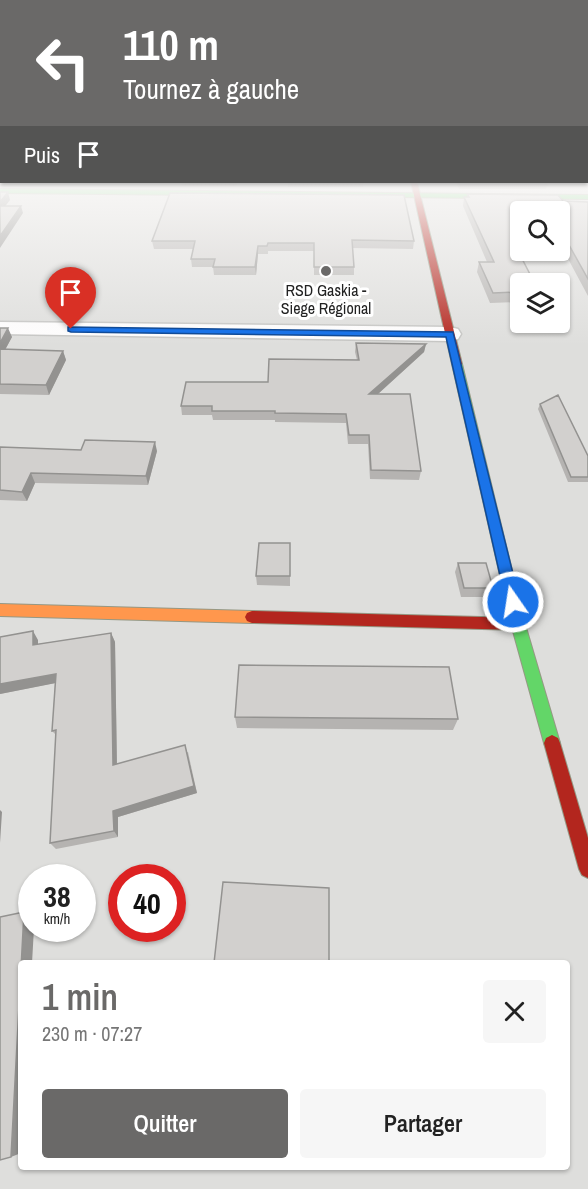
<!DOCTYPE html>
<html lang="fr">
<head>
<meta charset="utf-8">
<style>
	body { margin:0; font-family:"Archivo Narrow",sans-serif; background:#f6f6f6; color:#222; height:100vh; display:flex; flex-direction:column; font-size:22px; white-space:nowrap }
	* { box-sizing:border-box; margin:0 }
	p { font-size:20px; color:#767676 }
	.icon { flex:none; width:33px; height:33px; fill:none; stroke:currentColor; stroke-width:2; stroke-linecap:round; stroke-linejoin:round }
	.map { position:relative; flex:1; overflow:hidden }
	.panel { position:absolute; left:18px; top:960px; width:552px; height:210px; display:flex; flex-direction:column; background:#fff; border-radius:6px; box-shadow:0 2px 4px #0004 }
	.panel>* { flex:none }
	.hud { position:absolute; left:0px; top:0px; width:588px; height:183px; box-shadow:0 2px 4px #0004; background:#6a6968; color:#fff; overflow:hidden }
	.controls { position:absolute; left:510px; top:201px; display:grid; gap:12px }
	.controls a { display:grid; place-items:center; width:60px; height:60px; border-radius:6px; background:#fff; box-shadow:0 2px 4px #0004; font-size:30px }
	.speed { position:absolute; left:18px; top:864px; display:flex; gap:12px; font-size:30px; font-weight:700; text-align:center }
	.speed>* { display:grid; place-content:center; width:78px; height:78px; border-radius:50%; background:#fff; box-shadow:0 2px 4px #0004; line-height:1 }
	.speed small { font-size:15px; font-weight:400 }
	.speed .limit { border:9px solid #d22; background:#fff; color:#111 }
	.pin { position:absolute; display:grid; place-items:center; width:51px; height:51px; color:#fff; margin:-62px -26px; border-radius:50% 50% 50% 0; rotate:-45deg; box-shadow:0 0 6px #0007 }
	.pin .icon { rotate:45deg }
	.me { position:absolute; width:66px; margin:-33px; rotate:347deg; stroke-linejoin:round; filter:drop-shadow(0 0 4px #0008) }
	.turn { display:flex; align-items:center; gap:21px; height:126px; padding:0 24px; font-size:27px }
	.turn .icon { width:78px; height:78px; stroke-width:2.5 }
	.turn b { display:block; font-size:42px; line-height:51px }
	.then { display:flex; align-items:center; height:57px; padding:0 24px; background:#0003; gap:12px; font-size:22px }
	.round { display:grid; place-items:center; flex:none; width:63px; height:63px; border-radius:6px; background:#f6f6f6 }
	.overview { display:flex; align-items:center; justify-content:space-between; height:102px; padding:0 24px }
	h1 { font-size:36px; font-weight:600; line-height:45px; color:#6a6968 }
	.cta { display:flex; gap:12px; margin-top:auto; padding:12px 24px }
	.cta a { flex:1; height:69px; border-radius:6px; background:#6a6968; color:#fff; font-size:24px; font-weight:600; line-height:69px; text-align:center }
	.cta a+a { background:#f6f6f6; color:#222 }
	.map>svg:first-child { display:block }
	.residential { fill:#dededc; fill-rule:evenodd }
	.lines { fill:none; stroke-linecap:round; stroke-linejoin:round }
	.street-casing { stroke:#c5c5c3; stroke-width:3 }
	.fast-casing { stroke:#959884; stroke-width:2 }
	.slow-casing { stroke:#959884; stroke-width:2 }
	.jam-casing { stroke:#959884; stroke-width:2 }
	.street { fill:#fdfcfc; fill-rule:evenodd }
	.fast { fill:#63d668; fill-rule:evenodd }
	.slow { fill:#ff974d; fill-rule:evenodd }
	.jam { fill:#b3261e; fill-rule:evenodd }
	.wall { fill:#b5b3b1; fill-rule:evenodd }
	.shaded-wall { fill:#939290 }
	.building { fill:#d2d0ce; stroke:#939290; stroke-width:1.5 }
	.route { fill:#1a73e8; stroke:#114b97; stroke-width:1.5 }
	.poi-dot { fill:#6a6968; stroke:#fff; stroke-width:2 }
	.labels { text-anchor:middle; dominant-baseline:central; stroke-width:6; stroke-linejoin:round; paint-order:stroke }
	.far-poi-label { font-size:16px; fill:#222; stroke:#fff }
</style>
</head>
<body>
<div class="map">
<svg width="588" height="1189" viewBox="0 0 588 1189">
	<rect width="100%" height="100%" fill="#efeeeb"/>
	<path class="residential" d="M0 180 2 182H586L588 180V1189H0ZM520 212H560V250H520ZM520 284H560V322H520ZM32 878H82V928H32ZM122 878H172V928H122ZM21 963H567V1167H21Z"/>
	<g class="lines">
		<defs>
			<path id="street" d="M0 322 450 327 458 329 461 334 458 339 450 341 0 334Z"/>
			<path id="fast" d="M0 189 588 195V199L0 193Z
				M457 361 462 364 525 624 560 743 558 748 552 751 546 748 544 743 511 624 452 364Z"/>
			<path id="slow" d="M0 604 252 611 257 613 259 617 257 621 252 623 0 616Z"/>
			<path id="jam" d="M411 182H417L462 364 460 366 452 364Z
				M252 611 518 618 523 620 525 624 523 628 518 630 252 623 247 621 245 617 247 613Z
				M552 735 558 738 560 743 588 838V878L582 875 579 869 544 743 546 738Z"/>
		</defs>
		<use href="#street" class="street-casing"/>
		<use href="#fast" class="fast-casing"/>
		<use href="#slow" class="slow-casing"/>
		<use href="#jam" class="jam-casing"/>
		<use href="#street" class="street"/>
		<use href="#fast" class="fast"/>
		<use href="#slow" class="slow"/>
		<use href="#jam" class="jam"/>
	</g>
	<path class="wall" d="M181 182H237L236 186H182Z
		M288 182H363V187H288Z
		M456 182H544L547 185 546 189H459Z
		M170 193 414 241 413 249 352 248 354 267V275H314V251H268V254H258L256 275H214L213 267H192L191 259 193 249H154L152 241Z
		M467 194 563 201 588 202V296L566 255H520V302L490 303 477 272 479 262H487L463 206 464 197H467ZM520 212H560V250H520Z
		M0 328 12 337 5 350 63 351 66 360 49 395 0 394Z
		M356 343 426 344 424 352 378 394 421 471 419 480 370 479 368 444H348L346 423 275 422V420H213L212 415H182L181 406 268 382 357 360 355 352Z
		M540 404 588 456V482H568L538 409Z
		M0 447 81 450 157 451 148 485 35 483 27 501 0 500Z
		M290 543V586L257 585 256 576Z
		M458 563 493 588 489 597H461L455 572Z
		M111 633 115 642 117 764 188 752 197 793 118 817V837L56 849 50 843 56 735 52 731 55 683 0 694 38 640V644Z
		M235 717 458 719 453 730 237 728Z"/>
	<path class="shaded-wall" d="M8 192 10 200 0 213V202Z
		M21 206 23 213 0 248V236Z
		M258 246V254L256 275 255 267Z
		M8 328 12 337 0 359V343Z
		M426 344 424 352 368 403 369 394Z
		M63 351 66 360 49 395 46 385Z
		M155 442 157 451 148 485 146 476Z
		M31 473 35 483 27 501 22 492Z
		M33 631 38 640V653L33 645Z
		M111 633 115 642 117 772 113 765Z
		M56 674 61 682 0 694V684Z
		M185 745 197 793 118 817V837L114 831 113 811Z
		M0 810 2 812 0 843Z
		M24 912 32 916V928H34L32 963H21Z
		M21 970V1153L11 1157Z"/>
	<path class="building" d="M288 182H363V183Z
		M459 182H544L547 185H460Z
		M0 192H8L0 202Z
		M170 193 404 195 414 241 352 240 354 267H314V243H268L267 246H258L255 267H213L215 259H191L195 241H152Z
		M467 194 558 195 563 201 588 202V279L569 245H560V212H520V245H515L535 284H520V292L493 293 479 262H494L464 197H469Z
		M0 206H21L0 236Z
		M0 328H8L0 343Z
		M356 343 426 344 369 394H410L421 471 371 470 369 435H349L346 414 275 413V411H212V406H181L186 382H268L269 359 359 360Z
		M0 349 63 351 46 385 0 384Z
		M558 395 588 456V477H571L540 404Z
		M85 440 155 442 146 476 31 473 22 492 0 490V447L81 450Z
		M259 543H290V576H256Z
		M458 563H486L493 588H464Z
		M33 631V645L111 633 113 765 185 745 194 786 113 811 114 831 50 843 56 730 52 731 56 674 0 684V637Z
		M239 665 449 667 458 719 235 717Z
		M223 882 329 888V963H214Z
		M24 912 11 1157 0 1160V917Z"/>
	<linearGradient id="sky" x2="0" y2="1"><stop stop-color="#98c2e5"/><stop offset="0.52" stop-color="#f8f7f6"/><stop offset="1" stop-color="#f8f7f6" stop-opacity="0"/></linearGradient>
	<rect width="588" height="346" fill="url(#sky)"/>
	<path class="route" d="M68 327 453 332 520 602 518 606H508L506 602 446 337 71 332 68 331Z"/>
	<circle class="poi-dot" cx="326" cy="271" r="6"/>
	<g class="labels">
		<g class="far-poi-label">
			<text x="326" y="290">RSD Gaskia -<tspan x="326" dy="18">Siege Régional</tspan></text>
		</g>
	</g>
</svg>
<div class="controls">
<a><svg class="icon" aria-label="search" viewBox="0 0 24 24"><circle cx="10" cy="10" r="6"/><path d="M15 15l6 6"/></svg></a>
<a><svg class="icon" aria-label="layers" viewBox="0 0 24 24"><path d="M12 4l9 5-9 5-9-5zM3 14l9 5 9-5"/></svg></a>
</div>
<div class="speed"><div>38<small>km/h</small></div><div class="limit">40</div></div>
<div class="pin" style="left:71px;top:329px;background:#d93025"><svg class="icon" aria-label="arrive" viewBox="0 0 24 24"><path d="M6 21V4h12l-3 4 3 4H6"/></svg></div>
<svg class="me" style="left:513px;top:602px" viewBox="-20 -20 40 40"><circle r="17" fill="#1a73e8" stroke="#fff" stroke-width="3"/><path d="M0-11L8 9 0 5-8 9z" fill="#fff"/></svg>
<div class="hud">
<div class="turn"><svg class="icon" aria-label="left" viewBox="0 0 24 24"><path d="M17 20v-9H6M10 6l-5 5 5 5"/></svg><div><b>110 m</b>Tournez à gauche</div></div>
<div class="then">Puis<svg class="icon" aria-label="arrive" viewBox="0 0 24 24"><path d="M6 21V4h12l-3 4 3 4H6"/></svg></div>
</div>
<section class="panel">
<div class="overview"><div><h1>1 min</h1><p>230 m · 07:27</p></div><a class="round"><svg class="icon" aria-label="close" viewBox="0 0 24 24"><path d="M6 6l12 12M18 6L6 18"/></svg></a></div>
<div class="cta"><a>Quitter</a><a>Partager</a></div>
</section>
</div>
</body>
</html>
